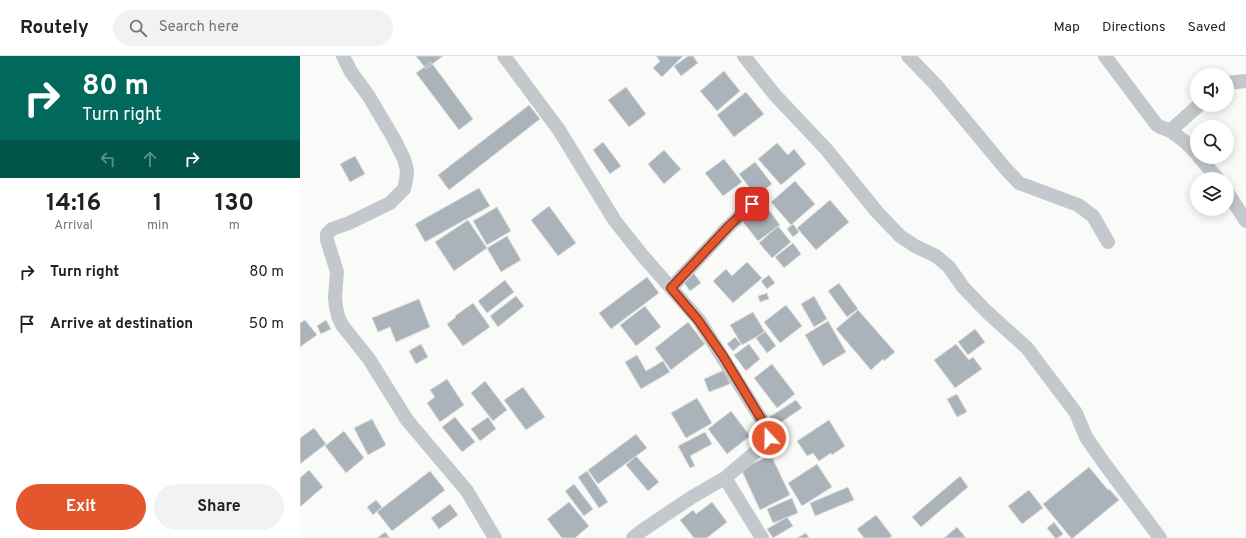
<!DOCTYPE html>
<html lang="en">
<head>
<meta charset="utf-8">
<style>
	body { margin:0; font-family:Overpass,sans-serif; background:#f2f2f2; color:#222; height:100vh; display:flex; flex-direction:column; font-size:15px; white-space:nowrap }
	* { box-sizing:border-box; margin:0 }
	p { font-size:13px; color:#767676 }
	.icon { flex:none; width:22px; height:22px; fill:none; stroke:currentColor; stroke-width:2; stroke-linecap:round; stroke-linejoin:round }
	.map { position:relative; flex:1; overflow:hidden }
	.details { display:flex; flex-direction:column; background:#fff; width:300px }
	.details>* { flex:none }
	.top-card { background:#00695c; color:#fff; overflow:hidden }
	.controls { position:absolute; left:890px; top:12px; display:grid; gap:8px }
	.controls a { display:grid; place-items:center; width:44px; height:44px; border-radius:50%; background:#fff; box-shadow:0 2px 10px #0003; font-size:20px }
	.pin { position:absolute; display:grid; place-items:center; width:34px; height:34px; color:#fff; margin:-17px; border-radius:8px; box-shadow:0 2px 6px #0006 }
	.me { position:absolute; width:44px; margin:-22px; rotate:339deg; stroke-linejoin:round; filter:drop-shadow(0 0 3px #0008) }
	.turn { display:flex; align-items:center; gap:14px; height:84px; padding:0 16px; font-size:18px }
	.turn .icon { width:52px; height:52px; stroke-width:2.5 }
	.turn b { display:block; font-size:28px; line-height:34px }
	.lanes { display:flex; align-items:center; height:38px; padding:0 16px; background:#0003; justify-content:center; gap:20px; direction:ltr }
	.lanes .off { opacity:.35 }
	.eta { display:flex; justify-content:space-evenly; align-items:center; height:68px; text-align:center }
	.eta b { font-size:24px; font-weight:700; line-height:28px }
	.action { display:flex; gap:8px; margin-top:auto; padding:8px 16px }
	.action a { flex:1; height:46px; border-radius:24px; background:#e4572e; color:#fff; font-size:16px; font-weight:700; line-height:46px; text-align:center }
	.action a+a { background:#f2f2f2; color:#222 }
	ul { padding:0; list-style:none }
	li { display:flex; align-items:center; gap:12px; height:52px; padding:0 16px }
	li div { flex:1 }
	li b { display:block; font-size:15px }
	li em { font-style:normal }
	header { display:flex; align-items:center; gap:24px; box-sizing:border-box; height:56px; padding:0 20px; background:#fff; border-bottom:1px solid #e0e0e0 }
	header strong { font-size:19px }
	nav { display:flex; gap:22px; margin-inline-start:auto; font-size:14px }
	.search { width:280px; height:36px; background:#f2f2f2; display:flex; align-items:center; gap:10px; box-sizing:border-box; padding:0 14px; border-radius:22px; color:#767676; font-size:15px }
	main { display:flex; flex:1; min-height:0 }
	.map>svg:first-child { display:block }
	.building { fill:#aab3b9; stroke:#dcdcda }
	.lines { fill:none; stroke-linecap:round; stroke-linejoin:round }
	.street { stroke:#c3c8cc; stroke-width:14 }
	.route-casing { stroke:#94391e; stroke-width:10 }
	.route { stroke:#e4572e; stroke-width:7 }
</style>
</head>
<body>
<header>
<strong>Routely</strong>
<div class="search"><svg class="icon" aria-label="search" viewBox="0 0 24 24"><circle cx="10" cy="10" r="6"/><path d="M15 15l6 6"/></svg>Search here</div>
<nav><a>Map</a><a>Directions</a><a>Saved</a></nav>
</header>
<main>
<section class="details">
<div class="top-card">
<div class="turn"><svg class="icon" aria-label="right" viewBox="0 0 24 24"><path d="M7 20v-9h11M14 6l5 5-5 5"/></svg><div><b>80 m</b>Turn right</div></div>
<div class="lanes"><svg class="icon off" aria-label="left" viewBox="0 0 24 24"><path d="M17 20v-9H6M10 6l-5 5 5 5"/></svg><svg class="icon off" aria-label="ahead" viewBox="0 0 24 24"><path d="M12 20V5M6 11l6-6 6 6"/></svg><svg class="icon" aria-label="right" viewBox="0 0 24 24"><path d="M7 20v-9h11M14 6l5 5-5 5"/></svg></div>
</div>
<div class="eta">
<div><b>14:16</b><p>Arrival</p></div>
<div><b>1</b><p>min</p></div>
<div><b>130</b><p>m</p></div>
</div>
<ul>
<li><svg class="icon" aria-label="right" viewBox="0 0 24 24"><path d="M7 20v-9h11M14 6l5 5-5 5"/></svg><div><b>Turn right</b></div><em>80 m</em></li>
<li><svg class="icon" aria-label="arrive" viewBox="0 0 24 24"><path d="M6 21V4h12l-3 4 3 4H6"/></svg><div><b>Arrive at destination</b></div><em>50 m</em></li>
</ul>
<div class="action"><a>Exit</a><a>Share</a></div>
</section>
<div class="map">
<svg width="946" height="482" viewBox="0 0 946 482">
	<rect width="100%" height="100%" fill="#fafaf8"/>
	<path class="building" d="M116 0H143L126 13Z
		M356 0H383L362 21 353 12 360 5Z
		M388 0H393L398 7 381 20 374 10Z
		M131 6 173 63 159 74 116 17Z
		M424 15 440 35 417 55 400 35Z
		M326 31 346 58 329 71 308 44Z
		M446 36 464 58 434 81 417 59Z
		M229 49 240 63 149 134 138 119Z
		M303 86 321 110 310 118 293 94Z
		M477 87 488 99 494 93 506 108 481 129 458 103Z
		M364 94 381 113 364 128 348 108Z
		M55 100 65 118 50 126 40 108Z
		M424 103 442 126 423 140 405 117Z
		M455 106 472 128 456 140 439 118Z
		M495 125 515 148 491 169 471 146Z
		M179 132 190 150 125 186 115 168Z
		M530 144 549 166 516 194 497 172Z
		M462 145 480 169 458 185 440 162Z
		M249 150 276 187 258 200 231 164Z
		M197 151 211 175 187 189 173 165Z
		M168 164 187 192 154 215 135 186Z
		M493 168 499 176 493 181 487 173Z
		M478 170 491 186 472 202 459 187Z
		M207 180 221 204 201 216 187 192Z
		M493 187 501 198 484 212 475 201Z
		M447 206 462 222 433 247 413 225 426 213 432 220Z
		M387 208 401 227 390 235 376 216Z
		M469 219 475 227 467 233 461 225Z
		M347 221 359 237 311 273 299 257Z
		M205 224 214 236 187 257 178 245Z
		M539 227 558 253 547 261 528 235Z
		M467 237 469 243 460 246 458 240Z
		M216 240 224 250 198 271 190 260Z
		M514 240 527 263 514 271 501 248Z
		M119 243 130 271 96 286 90 271 78 276 72 262Z
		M173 247 190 271 163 290 147 268 156 261 155 260Z
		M486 249 502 270 480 287 464 266Z
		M345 250 361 271 336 290 320 269Z
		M558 254 595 296 584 305 583 303 571 314 536 273Z
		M453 256 465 276 442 289 430 269Z
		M5 264 17 279 0 291V267Z
		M26 264 31 273 21 278 17 270Z
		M528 265 546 296 523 310 505 279Z
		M388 266 405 288 371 314 355 292Z
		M675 273 685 286 668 299 658 286Z
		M465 275 476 290 467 297 456 282Z
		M435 281 441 288 433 295 427 288Z
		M121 288 128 301 116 308 109 295Z
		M449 288 460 303 446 315 434 299Z
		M656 288 669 304 673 301 682 313 655 332 634 304Z
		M337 299 346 315 363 305 370 316 341 333 325 306Z
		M472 308 495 338 477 352 454 322Z
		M424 314 430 328 409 336 404 323Z
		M147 323 164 349 140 366 127 347 135 341 130 334Z
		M185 325 207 354 193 365 171 337Z
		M223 331 245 361 226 374 204 344Z
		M657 338 667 356 657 361 647 343Z
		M397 342 412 367 386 382 371 357Z
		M496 344 502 352 474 371 468 362Z
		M431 355 450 380 427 398 408 373Z
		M155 361 175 386 162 396 142 371Z
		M188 361 196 373 180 385 171 373Z
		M72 363 86 389 68 399 54 372Z
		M529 364 545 390 532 399 531 397 519 405 513 397 507 400 497 385Z
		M14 372 26 388 0 408V382Z
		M44 375 64 402 46 417 25 390Z
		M405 376 412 388 390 400 395 410 390 412 378 390Z
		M336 378 347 392 298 428 288 414Z
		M471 399 490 439 460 454 441 413Z
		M336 400 359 426 348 435 326 409Z
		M517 408 532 431 502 450 488 427Z
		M789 411 808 434 809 433 819 444 773 482H771L743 448Z
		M9 414 23 431 0 451V422Z
		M130 415 145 434 92 475 77 456Z
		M287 415 308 446 299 452 278 421Z
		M660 420 668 431 621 471 612 461Z
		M274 428 293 453 284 460 265 435Z
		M548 431 554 444 515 460 510 447Z
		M729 434 743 452 722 468 708 450Z
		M492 442 498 457 473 467 467 453Z
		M76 444 82 451 73 459 67 451Z
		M269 446 289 470 275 482H262L247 463Z
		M412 446 427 466 407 482H394L380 464 393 454 396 458Z
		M150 448 158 459 139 473 131 462Z
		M576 459 592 480 589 482H564L557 473Z
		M487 461 493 470 473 482 467 473Z
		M754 466 763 478 758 482H755L747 472Z
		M657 471 666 482H644Z
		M85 476 90 482H77Z
		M506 477 509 482H497Z"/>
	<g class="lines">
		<path class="street" d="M43 0 51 16 68 39 94 83 104 103 107 114 106 125 104 133 90 147 49 167 32 173 27 178V184L37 216 35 241 36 251 38 260 42 269 69 303 107 364 167 435 195 482
			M204 0 259 74 315 165 342 199 399 264 463 366 469 382 466 387 425 422 392 441 340 476 333 482
			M444 0 475 39 526 93 577 156 600 180 615 190 636 200 649 211 663 231 687 256 727 292 776 357 786 381 804 407 860 482
			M608 0 636 29 705 112 719 127 778 149 793 160 808 186
			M805 0 856 68C860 72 865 72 870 75 880 81 890 90 897 98
			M927 27 946 25
			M870 75 899 49
			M899 101 918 123
			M927 136 946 165
			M371 232 428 171 452 148
			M425 422 462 482"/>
	</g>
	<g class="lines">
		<defs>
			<path id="route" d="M452 148 428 171 371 232 398 264 423 300 463 366 469 382"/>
		</defs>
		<use href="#route" class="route-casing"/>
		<use href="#route" class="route"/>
	</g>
</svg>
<div class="controls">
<a><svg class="icon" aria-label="sound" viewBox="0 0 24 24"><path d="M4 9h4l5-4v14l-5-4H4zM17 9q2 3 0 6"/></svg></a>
<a><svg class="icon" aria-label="search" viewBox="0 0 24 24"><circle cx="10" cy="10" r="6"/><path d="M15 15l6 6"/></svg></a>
<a><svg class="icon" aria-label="layers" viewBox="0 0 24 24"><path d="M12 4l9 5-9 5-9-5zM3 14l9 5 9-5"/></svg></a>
</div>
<div class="pin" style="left:452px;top:148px;background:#d93025"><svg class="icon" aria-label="arrive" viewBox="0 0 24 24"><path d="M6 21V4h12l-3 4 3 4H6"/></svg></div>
<svg class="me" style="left:469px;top:382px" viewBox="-20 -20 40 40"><circle r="17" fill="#e4572e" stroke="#fff" stroke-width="3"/><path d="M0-11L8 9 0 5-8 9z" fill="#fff"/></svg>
</div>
</main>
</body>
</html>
